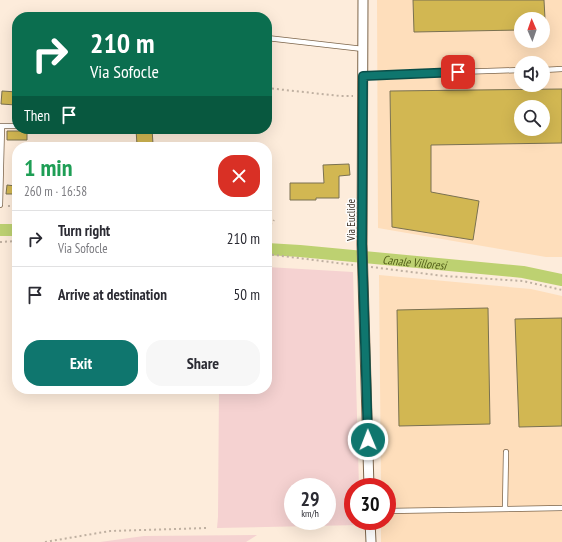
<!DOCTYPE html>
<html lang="en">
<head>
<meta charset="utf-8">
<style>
	body { margin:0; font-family:"PT Sans Narrow",sans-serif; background:#f7f7f7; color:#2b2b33; height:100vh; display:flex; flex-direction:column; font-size:15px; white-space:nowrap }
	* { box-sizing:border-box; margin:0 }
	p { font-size:13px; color:#7c7c81 }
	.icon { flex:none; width:22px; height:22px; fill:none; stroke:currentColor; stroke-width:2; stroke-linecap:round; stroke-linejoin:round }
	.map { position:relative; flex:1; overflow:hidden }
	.details { position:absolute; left:12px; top:142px; width:260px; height:252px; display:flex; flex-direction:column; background:#fff; border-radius:16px; box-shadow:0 4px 16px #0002 }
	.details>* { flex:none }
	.top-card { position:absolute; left:12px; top:12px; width:260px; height:122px; border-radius:16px; box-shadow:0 4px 16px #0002; background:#0b6e4f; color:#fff; overflow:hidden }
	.needle { width:26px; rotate:358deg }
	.controls { position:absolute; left:514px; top:12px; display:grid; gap:8px }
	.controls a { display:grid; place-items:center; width:36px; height:36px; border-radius:50%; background:#fff; box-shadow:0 4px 16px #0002; font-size:20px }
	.speed { position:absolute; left:284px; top:478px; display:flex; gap:8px; font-size:20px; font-weight:700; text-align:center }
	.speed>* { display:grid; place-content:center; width:52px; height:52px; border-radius:50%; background:#fff; box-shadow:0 4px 16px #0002; line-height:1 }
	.speed small { font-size:10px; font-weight:400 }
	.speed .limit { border:6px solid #d22; background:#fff; color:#111 }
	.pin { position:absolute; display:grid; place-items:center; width:34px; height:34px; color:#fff; margin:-17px; border-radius:8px; box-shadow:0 2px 6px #0006 }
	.me { position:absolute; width:44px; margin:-22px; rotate:359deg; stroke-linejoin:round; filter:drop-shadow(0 0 3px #0008) }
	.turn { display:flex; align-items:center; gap:14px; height:84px; padding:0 12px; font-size:18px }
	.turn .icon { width:52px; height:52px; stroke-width:2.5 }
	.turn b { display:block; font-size:28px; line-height:34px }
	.then { display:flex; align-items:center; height:38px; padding:0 12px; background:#0003; gap:8px; font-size:15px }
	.round { display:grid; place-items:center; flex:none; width:42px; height:42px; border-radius:16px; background:#f7f7f7 }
	.headline { display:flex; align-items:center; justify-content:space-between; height:68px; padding:0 12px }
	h1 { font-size:24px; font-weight:700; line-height:30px; color:#1e9e55 }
	.action { display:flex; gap:8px; margin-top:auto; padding:8px 12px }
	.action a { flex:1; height:46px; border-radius:16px; background:#0f766e; color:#fff; font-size:16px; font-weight:700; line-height:46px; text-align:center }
	.action a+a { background:#f7f7f7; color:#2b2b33 }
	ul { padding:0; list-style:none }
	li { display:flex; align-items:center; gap:12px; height:56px; padding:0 12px; border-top:1px solid #e1e1e2 }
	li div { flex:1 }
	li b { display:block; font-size:15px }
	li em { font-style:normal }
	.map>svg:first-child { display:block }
	.built { fill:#fedebb; fill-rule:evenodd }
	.green { fill:#f5d2d1; fill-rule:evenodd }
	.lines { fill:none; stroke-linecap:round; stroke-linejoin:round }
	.canal { stroke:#bdd171; stroke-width:12 }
	.building { fill:#d2b752; stroke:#7a7151; fill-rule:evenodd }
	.service-casing { stroke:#7d664c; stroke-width:6 }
	.minor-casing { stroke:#7d664c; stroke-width:11 }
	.path { stroke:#bfb0a1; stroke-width:2; stroke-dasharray:2 3; stroke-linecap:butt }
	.service { stroke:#fff; stroke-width:4.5 }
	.minor { stroke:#fff; stroke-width:9 }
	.route-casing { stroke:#0a4d48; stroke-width:10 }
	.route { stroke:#0f766e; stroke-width:7 }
	.labels { text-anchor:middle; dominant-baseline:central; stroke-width:3; stroke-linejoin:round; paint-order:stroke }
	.street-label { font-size:11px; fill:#3b3025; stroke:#fdfdfd }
	.water-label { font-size:12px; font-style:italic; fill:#525e19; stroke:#fdfdfd }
</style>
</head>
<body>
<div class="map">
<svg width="562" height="542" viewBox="0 0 562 542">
	<rect width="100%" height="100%" fill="#fdecdb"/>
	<path class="built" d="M377 0H562V257H546L378 228ZM521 19H543V41H521ZM521 63H543V85H521ZM521 107H543V129H521Z
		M379 275 531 289 562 296V542H381V521H387V487H381Z"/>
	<path class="green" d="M267 267 353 272 359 487H353V521H359V525L217 528 218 517 219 389H267ZM293 487H327V521H293Z
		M257 535 246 542H100L144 536Z"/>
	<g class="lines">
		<g class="canal">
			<path d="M0 230H17"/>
			<path id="s1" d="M267 249 300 251 523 272 562 280"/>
		</g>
	</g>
	<path class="building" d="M413 0H544L545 19H521V30L414 32Z
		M562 89V143L431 145V192L479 201 473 240 392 227 390 91ZM521 107H543V129H521Z
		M2 91 17 92 16 105 1 104Z
		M136 129H152L153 144 137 145Z
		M7 131H27V140H7Z
		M349 164 350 175 339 176V198H316V200H290V183H324L323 165Z
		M7 185 16 186 15 194H6Z
		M488 308 490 424 399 426 397 310Z
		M562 318V426L519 427 515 319Z"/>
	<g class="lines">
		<defs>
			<path id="service" d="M267 38 363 49
				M543 70 562 69
				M363 75 521 70
				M0 126H17
				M0 205 2 126
				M505 509 506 452
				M387 511 562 508"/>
			<path id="minor" d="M363 0 362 244 369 487
				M370 521 371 542"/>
		</defs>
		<use href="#service" class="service-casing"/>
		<use href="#minor" class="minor-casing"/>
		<path class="path" d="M267 88 340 96H353
			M8 206H17
			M267 228H268L274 220
			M0 242 17 241
			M267 254 353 265
			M371 267 444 276 523 281 562 290
			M45 542 110 531 208 528"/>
		<use href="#service" class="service"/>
		<use href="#minor" class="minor"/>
	</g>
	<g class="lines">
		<defs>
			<path id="route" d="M368 440 362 244 363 76 458 72"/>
		</defs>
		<use href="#route" class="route-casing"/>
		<use href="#route" class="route"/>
	</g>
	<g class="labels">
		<g class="street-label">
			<text transform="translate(351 220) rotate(-90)">Via Euclide</text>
		</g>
		<g class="water-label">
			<text stroke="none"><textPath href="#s1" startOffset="148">Canale Villoresi</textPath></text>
		</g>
	</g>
</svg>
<div class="controls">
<a><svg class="needle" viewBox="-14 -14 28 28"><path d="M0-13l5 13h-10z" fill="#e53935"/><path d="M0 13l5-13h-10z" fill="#7c7c81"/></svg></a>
<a><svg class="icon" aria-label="sound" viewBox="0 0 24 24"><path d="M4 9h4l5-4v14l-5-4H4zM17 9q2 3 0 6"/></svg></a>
<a><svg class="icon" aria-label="search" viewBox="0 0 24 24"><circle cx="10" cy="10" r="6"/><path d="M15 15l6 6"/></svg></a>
</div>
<div class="speed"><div>29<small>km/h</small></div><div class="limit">30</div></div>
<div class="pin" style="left:458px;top:72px;background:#d93025"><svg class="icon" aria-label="arrive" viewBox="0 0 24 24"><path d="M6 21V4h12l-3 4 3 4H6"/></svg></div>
<svg class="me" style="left:368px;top:440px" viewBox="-20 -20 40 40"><circle r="17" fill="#0f766e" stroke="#fff" stroke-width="3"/><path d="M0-11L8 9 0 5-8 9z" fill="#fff"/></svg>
<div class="top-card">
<div class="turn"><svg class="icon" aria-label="right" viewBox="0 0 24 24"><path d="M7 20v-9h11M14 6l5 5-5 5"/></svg><div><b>210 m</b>Via Sofocle</div></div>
<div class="then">Then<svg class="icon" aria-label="arrive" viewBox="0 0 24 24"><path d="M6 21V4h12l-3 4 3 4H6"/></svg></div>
</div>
<section class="details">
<div class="headline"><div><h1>1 min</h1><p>260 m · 16:58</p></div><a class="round" style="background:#d93025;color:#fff"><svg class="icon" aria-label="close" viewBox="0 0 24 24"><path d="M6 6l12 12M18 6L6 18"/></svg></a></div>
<ul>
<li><svg class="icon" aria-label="right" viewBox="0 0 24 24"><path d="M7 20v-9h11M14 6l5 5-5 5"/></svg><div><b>Turn right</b><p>Via Sofocle</p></div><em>210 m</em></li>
<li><svg class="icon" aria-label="arrive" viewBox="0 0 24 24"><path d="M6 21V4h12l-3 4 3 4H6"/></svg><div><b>Arrive at destination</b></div><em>50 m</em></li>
</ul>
<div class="action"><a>Exit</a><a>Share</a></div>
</section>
</div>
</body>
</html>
